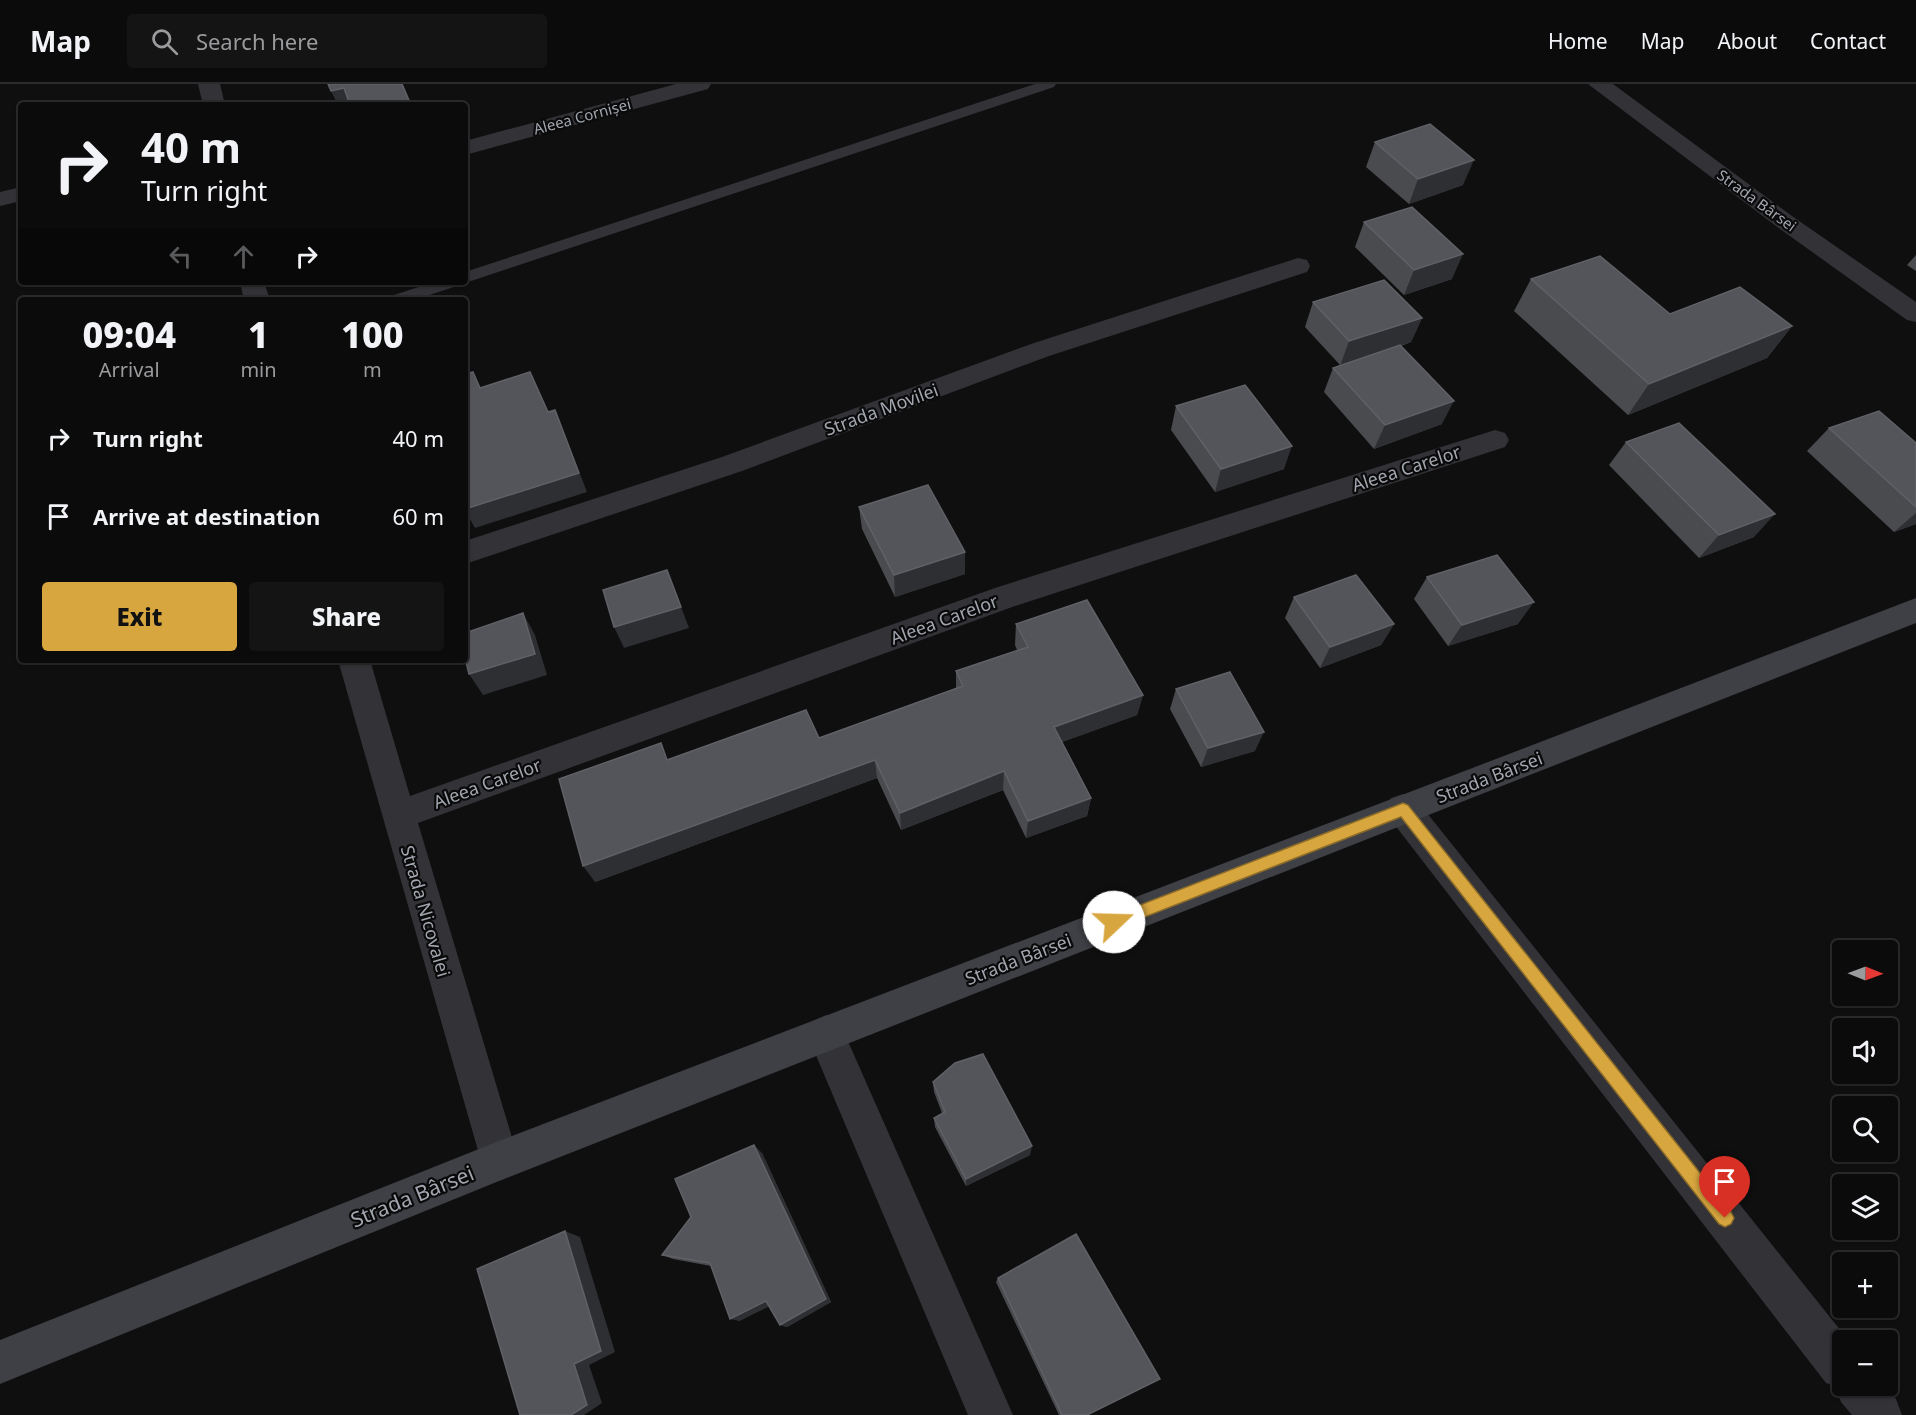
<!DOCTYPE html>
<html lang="en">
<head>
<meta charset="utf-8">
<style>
	body { margin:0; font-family:"Noto Sans",sans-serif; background:#141415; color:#f1f3f6; height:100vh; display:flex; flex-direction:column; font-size:22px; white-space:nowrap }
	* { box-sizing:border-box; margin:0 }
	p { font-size:20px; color:#9a9b9d }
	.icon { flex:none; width:33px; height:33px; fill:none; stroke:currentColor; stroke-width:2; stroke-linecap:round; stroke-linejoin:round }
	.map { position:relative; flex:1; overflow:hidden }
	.details { position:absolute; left:18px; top:213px; width:450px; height:366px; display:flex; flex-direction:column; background:#0b0b0c; border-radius:6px; box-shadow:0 2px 4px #0004,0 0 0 2px #2b2b2d }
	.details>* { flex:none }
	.guide { position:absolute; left:18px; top:18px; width:450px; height:183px; border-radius:6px; box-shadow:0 2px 4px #0004,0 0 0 2px #2b2b2d; background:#0b0b0c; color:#f1f3f6; overflow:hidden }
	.needle { width:39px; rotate:91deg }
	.controls { position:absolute; left:1832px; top:856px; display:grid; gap:12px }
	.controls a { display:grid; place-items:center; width:66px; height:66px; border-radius:6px; background:#0b0b0c; box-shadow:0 2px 4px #0004,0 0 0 2px #2b2b2d; font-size:30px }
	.pin { position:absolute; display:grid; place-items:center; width:51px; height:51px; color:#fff; margin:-62px -26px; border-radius:50% 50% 50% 0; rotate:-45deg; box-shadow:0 0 6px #0007 }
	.pin .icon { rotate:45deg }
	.me { position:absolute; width:66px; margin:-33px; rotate:69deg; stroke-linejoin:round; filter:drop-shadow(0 0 4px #0008) }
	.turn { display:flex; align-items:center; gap:21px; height:126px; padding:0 24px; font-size:27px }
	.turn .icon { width:78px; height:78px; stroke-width:2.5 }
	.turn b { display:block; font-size:42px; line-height:51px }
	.lanes { display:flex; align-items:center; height:57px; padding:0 24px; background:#0003; justify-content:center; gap:30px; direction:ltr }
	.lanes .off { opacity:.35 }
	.eta { display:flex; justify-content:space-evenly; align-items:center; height:102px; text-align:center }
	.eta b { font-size:36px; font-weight:800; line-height:42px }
	.action { display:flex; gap:12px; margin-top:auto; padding:12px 24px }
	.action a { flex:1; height:69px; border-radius:6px; background:#d8a63f; color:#111; font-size:24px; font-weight:800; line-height:69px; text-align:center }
	.action a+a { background:#141415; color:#f1f3f6 }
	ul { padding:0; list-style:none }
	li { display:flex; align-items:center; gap:18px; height:78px; padding:0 24px }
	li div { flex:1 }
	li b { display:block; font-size:22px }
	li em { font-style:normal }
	header { display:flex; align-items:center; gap:36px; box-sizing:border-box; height:84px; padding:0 30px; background:#0b0b0c; border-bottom:2px solid #2b2b2d }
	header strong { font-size:28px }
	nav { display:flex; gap:33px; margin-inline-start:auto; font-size:21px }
	.search { width:420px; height:54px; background:#141415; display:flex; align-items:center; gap:15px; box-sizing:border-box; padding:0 21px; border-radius:6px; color:#9a9b9d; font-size:22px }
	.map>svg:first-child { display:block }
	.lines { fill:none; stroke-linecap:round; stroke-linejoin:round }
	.lane { fill:#333337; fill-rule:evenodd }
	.street { fill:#333337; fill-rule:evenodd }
	.secondary { fill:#3f4045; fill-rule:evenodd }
	.wall { fill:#4a4b4f }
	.shaded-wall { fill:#2e2f32 }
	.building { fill:#53555a; stroke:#606167; stroke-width:1.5 }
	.route { fill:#d8a63f; stroke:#8c6c29; stroke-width:1.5 }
	.labels { text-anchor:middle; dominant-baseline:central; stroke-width:4.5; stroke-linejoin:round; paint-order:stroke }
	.far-street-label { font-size:15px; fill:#a2a6af; stroke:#0a0a0b }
	.street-label { font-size:18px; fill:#a2a6af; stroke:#0a0a0b }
	.near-street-label { font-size:21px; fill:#a2a6af; stroke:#0a0a0b }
</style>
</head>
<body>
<header>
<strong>Map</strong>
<div class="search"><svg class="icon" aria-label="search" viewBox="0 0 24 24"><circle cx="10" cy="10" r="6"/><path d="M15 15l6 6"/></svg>Search here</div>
<nav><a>Home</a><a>Map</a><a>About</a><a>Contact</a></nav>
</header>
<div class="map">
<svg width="1916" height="1331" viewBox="0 0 1916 1331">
	<rect width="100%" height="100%" fill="#0f0f10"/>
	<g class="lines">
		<path class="lane" d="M1035 0H1056L1054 3 471 197 465 198V188Z
			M434 198H459L457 202 414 216H389L391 212Z"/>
		<path class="street" d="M198 0H220L225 21H203Z
			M676 0H711L708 5 465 71V57Z
			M1588 0H1613L1792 132 1916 218V238L1907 236 1776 142Z
			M21 103V117L0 122V108Z
			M1298 174 1307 176 1310 182 1307 188 1049 272 742 387 465 480V457L722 373 1031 260Z
			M240 198H264L270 216H244Z
			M1495 346 1505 349 1509 356 1505 363 1015 522 418 739 519 1077 513 1091 499 1097 485 1091 338 576H370L410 712 995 504Z
			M1403 710 1415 714 1849 1257H1842V1302H1885L1896 1315 1902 1331H1852L1841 1318 1835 1302 1826 1299 1391 736 1386 725 1391 714Z
			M826 931 839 937 1013 1331H968L807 950 813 937Z"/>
		<path class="secondary" d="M1916 514V539L499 1097 0 1300V1256L499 1057Z"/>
	</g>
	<path class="wall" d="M1375 58 1463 101 1409 120 1366 83Z
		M1364 138 1452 195 1404 211 1355 163Z
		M1916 171V187L1907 181Z
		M1531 195 1670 230 1792 242 1767 274 1628 331 1514 227Z
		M1313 218 1422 234 1411 258 1401 262 1442 340 1374 365 1324 308 1333 284 1340 281 1305 243Z
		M1176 322 1284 385 1215 408 1171 346Z
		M1829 344 1916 359V440L1894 448 1807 367Z
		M1626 358 1754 453 1699 474 1609 381Z
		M859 423 965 468V490L895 513 862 445Z
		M1427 493 1518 540 1448 562 1414 515Z
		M1294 513 1394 540 1381 561 1320 584 1285 534Z
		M1016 540 1143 611 1137 631 1062 658 1091 714 1087 732 1026 754 1003 706 901 746 877 694 595 798 669 675 819 654 956 604V587L1017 566 1015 561Z
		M1176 605 1255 667 1201 683 1170 625Z
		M933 998 1030 1071 966 1102 935 1043 934 1034 942 1029 934 1008Z
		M762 1069 831 1218 787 1243 780 1241 769 1222 739 1237 711 1182 673 1175 662 1171Z
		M998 1194 1087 1331H1059L996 1198Z"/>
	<path class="shaded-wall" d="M344 4 352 21H338L331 7Z
		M1474 76 1463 101 1409 120 1418 95Z
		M1463 170 1452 195 1404 211 1414 186Z
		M1422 234 1411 258 1340 282 1349 257Z
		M1792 242 1767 274 1628 331 1649 300Z
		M1454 317 1442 340 1374 365 1385 341Z
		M555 326 587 408 475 444 465 427V425Z
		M1292 362 1284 385 1215 408 1221 385Z
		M1916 429V440L1894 448Z
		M1775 430 1754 453 1699 474 1719 451Z
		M965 468V490L895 513 894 491Z
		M1534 518 1518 540 1448 562 1462 541Z
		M681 523 689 544 624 564 614 543Z
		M523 529 535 551 547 591 483 611 469 590Z
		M1394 540 1381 561 1320 584 1330 563Z
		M1143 611 1137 631 1051 662 1054 643Z
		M1264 648 1255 667 1201 683 1208 664Z
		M875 676 877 694 595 798 583 782Z
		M1004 687 1003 706 901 746 900 729Z
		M1091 714 1087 732 1026 754 1028 737Z
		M754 1061 762 1069 831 1218 787 1243 780 1241Z
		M1032 1062 1030 1071 966 1102V1095Z
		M565 1147 580 1153 615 1268 589 1281 602 1319 584 1331H571L574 1280Z
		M766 1217 774 1220 739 1237 730 1235Z"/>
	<path class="building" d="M328 0H402L411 21H350L344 4 331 7Z
		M1430 40 1474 76 1418 95 1375 58Z
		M1412 123 1463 170 1414 186 1364 138Z
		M1600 172 1670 230 1740 203 1792 242 1649 300 1531 195Z
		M1384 196 1422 234 1349 257 1313 218Z
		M1400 261 1454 317 1385 341 1333 284Z
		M473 288 480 304 530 288 548 328 555 326 579 389 465 425V290Z
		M1245 301 1292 362 1221 385 1176 322Z
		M1879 327 1916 359V423L1829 344Z
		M1679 339 1775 430 1719 451 1626 358Z
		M928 401 965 468 894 491 859 423Z
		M1497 471 1534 518 1462 541 1427 493Z
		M667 486 681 523 614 543 603 506Z
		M1356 491 1394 540 1330 563 1294 513Z
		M1087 516 1143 611 1054 643 1091 714 1028 737 1004 687 900 729 875 676 583 782 559 695 661 659 667 676 806 626 819 654 963 602 956 587 1028 563 1016 540Z
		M523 529 535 570 469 590 465 574V549Z
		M1230 588 1264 648 1208 664 1176 605Z
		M983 970 1032 1062 966 1095 934 1034 945 1028 933 998 955 979Z
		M754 1061 826 1215 780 1241 766 1217 730 1235 710 1179 662 1171 691 1133 675 1095Z
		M565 1147 601 1267 574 1280 587 1321 571 1331H520L477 1185Z
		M1076 1150 1160 1295 1087 1331H1062L998 1194Z"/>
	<path class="route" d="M1403 719 1408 721 1731 1128 1734 1134 1731 1140 1725 1143 1719 1140 1401 733 1114 845 1109 843 1107 838 1109 833Z"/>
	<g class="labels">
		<g class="far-street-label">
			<text transform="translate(582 32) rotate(-15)">Aleea Cornișei</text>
			<text transform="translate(1757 116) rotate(36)">Strada Bârsei</text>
		</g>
		<g class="street-label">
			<text transform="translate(881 325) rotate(-20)">Strada Movilei</text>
			<text transform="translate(1406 384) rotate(-18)">Aleea Carelor</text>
			<text transform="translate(944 535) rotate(-20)">Aleea Carelor</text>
			<text transform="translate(1489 693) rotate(-21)">Strada Bârsei</text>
			<text transform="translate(487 699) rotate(-20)">Aleea Carelor</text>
			<text transform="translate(426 827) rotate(74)">Strada Nicovalei</text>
			<text transform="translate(1018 875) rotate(-21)">Strada Bârsei</text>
		</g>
		<g class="near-street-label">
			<text transform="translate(412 1112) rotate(-22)">Strada Bârsei</text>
		</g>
	</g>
</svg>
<div class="controls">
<a><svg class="needle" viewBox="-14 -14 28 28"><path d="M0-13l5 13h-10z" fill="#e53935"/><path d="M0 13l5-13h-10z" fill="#9a9b9d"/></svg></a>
<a><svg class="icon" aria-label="sound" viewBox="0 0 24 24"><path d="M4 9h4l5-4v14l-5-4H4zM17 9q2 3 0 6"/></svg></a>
<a><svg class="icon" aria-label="search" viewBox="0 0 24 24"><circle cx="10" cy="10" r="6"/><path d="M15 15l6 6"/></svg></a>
<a><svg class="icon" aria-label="layers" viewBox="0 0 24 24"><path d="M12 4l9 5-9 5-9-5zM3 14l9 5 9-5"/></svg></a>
<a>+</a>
<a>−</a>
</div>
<div class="pin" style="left:1725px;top:1134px;background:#d93025"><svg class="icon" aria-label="arrive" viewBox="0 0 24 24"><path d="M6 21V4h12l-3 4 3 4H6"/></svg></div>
<svg class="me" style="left:1114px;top:838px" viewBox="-20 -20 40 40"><circle r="19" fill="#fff"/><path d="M0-13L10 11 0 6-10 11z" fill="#d8a63f"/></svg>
<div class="guide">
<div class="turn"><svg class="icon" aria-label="right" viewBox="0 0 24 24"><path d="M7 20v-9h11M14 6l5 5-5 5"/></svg><div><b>40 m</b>Turn right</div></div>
<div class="lanes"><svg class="icon off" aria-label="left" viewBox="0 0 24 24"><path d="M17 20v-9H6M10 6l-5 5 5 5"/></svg><svg class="icon off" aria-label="ahead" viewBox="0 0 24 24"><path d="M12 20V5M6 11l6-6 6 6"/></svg><svg class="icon" aria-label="right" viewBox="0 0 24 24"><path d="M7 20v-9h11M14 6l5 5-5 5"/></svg></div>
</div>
<section class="details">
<div class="eta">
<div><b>09:04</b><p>Arrival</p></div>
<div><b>1</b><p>min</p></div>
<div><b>100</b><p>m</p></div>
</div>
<ul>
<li><svg class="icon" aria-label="right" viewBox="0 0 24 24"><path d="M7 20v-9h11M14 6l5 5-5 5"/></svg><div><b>Turn right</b></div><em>40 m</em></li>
<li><svg class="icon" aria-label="arrive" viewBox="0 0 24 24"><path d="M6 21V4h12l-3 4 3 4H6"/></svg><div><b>Arrive at destination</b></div><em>60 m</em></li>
</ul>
<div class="action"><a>Exit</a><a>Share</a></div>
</section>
</div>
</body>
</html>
